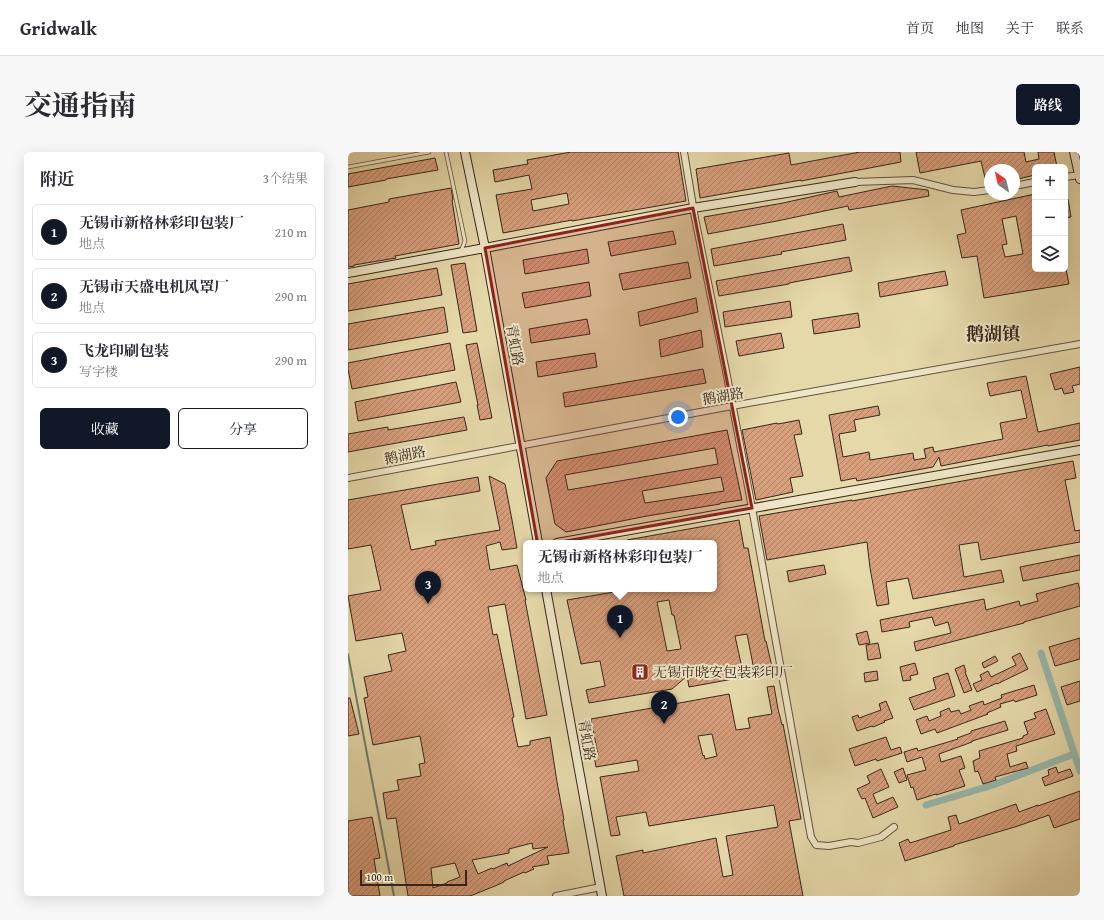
<!DOCTYPE html>
<html lang="zh">
<meta charset="utf-8">
<style>
:root{--surface:#fff;--page:#f7f7f7;--text:#2b2b33;--muted:#7c7c81;--line:#e1e1e2;--accent:#111827}
body{margin:0;font-family:"Gentium Book Plus","Noto Serif SC",serif;background:var(--page);color:var(--text)}
.controls{position:absolute;right:12px;top:12px;display:grid;overflow:hidden;border-radius:6px;box-shadow:0 4px 16px #0002}
.controls button{width:36px;height:36px;display:grid;place-items:center;padding:0;border:0;border-bottom:1px solid var(--line);background:var(--surface);color:var(--text);font:20px sans-serif}
.compass{position:absolute;left:636px;top:12px;width:36px;height:36px;border-radius:50%;background:var(--surface);box-shadow:0 4px 16px #0002;rotate:326deg}
.scale{position:absolute;left:12px;bottom:10px;width:107px;box-sizing:border-box;padding-left:4px;border:2px solid #38261c;border-top:0;font-size:11px;line-height:14px;white-space:nowrap;color:#38261c;-webkit-text-stroke:3px #eee6c7;paint-order:stroke}
.you{position:absolute;left:330px;top:265px;width:14px;height:14px;margin:-10px;border:3px solid #fff;border-radius:50%;background:#1a73e8;box-shadow:0 0 0 6px #1a73e833}
.badge{display:grid;place-items:center;width:26px;height:26px;border-radius:50%;background:var(--accent);color:#fff;font-size:13px;font-weight:700}
.pin{position:absolute;translate:-50% -33px;filter:drop-shadow(0 1px 2px #0008)}
.pin::after{content:'';position:absolute;top:21px;width:14px;height:12px;background:inherit;clip-path:polygon(0 0,100% 0,50% 100%)}
.popup{position:absolute;left:175px;top:388px;width:194px;height:52px;box-sizing:border-box;display:grid;place-content:center;border-radius:6px;background:var(--surface);filter:drop-shadow(0 1px 3px #0005);font-size:13px;white-space:nowrap;color:var(--muted)}
.popup b{font-size:15px;color:var(--text)}
.popup::after{content:'';position:absolute;left:50%;top:100%;margin-left:-8px;border:8px solid transparent;border-top-color:var(--surface)}
.list{margin:0;padding:0;list-style:none}
h2{display:flex;justify-content:space-between;align-items:center;height:52px;margin:0;padding:0 16px;font-size:17px}
h2 small{font-size:13px;font-weight:400;color:var(--muted)}
.list li{display:grid;grid-template-columns:26px 1fr auto;gap:12px;align-items:center;box-sizing:border-box;height:56px;margin:0 8px 8px;padding:0 8px;border:1px solid var(--line);border-radius:6px}
.list b{display:block;font-size:15px;white-space:nowrap}
.list p{margin:0;font-size:13px;white-space:nowrap;color:var(--muted)}
.list em{font-size:13px;font-style:normal;color:var(--muted)}
.actions{display:flex;gap:8px;padding:12px 16px}
.actions a{flex:1;padding:9px 0;border:1px solid var(--accent);border-radius:6px;text-align:center;font-size:14px;color:var(--accent)}
.actions .main{background:var(--accent);color:#fff}
.icon{flex:none;width:22px;height:22px;fill:none;stroke:currentColor;stroke-width:2;stroke-linecap:round;stroke-linejoin:round}
.map{position:relative;flex:none;width:732px;height:744px;overflow:hidden;border-radius:6px}
header{display:flex;align-items:center;gap:24px;box-sizing:border-box;height:56px;padding:0 20px;background:var(--surface);border-bottom:1px solid var(--line)}
header strong{font-size:19px}
nav{display:flex;gap:22px;margin-inline-start:auto;font-size:14px}
.intro{display:flex;align-items:center;justify-content:space-between;box-sizing:border-box;height:96px;padding:0 24px}
h1{margin:0;font-size:28px}
.button{padding:10px 18px;border-radius:6px;background:var(--accent);color:#fff;font-size:14px;font-weight:700}
main{display:flex;gap:24px;padding:0 24px}
aside{flex:1;background:var(--surface);border-radius:6px;box-shadow:0 4px 16px #0002}
.map>svg:first-child{display:block}
.lines{fill:none;stroke-linecap:round;stroke-linejoin:round}
.stream{stroke:#707e73;stroke-width:2}
.canal{stroke:#96b9ad;stroke-width:7}
.building{fill:url(#building-hatch);stroke:#38261c;fill-rule:evenodd}
.lane-casing{stroke:#63523f;stroke-width:4.5}
.street-casing{stroke:#63523f;stroke-width:8}
.secondary-casing{stroke:#38261c;stroke-width:10}
.lane{stroke:#eee6c7;stroke-width:3}
.street{stroke:#eee6c7;stroke-width:6}
.secondary{stroke:#eee6c7;stroke-width:8}
.marked{fill:#8f2418;fill-opacity:0.2;stroke:#8f2418;stroke-width:3;stroke-linejoin:round}
.labels{text-anchor:middle;dominant-baseline:central;stroke-width:4;stroke-linejoin:round;paint-order:stroke}
.street-label{font-size:14px;fill:#38261c;stroke:#eee6c7}
.poi-label{font-size:14px;fill:#38261c;stroke:#eee6c7;text-anchor:start}
.district-label{font-size:18px;font-weight:bold;fill:#38261c;stroke:#eee6c7}
</style>
<header>
<strong>Gridwalk</strong>
<nav><a>首页</a><a>地图</a><a>关于</a><a>联系</a></nav>
</header>
<div class="intro"><h1>交通指南</h1><a class="button">路线</a></div>
<main>
<aside>
<h2>附近<small>3个结果</small></h2>
<ul class="list">
<li><span class="badge">1</span><div><b>无锡市新格林彩印包装厂</b><p>地点</p></div><em>210 m</em></li>
<li><span class="badge">2</span><div><b>无锡市天盛电机风罩厂</b><p>地点</p></div><em>290 m</em></li>
<li><span class="badge">3</span><div><b>飞龙印刷包装</b><p>写字楼</p></div><em>290 m</em></li>
</ul>
<div class="actions"><a class="main">收藏</a><a>分享</a></div>
</aside>
<div class="map">
<svg width="732" height="744" viewBox="0 0 732 744">
<defs>
<pattern id="building-hatch" width="6" height="6" patternUnits="userSpaceOnUse"><rect width="6" height="6" fill="#d89f7c"/><path d="M-1 1l2-2M0 6l6-6M5 7l2-2" fill="none" stroke="#b08165"/></pattern>
</defs>
<rect width="100%" height="100%" fill="#e5d8a9"/>
<filter id="stains"><feTurbulence type="fractalNoise" baseFrequency=".005" numOctaves="4"/><feColorMatrix values="0 0 0 0 .2 0 0 0 0 .09 0 0 0 0 .02 0 0 0 .5 -.17"/></filter>
<radialGradient id="worn" r=".72"><stop offset=".6" stop-color="#630" stop-opacity="0"/><stop offset="1" stop-color="#630" stop-opacity=".3"/></radialGradient>
<g class="lines">
<path class="stream" d="M0,502L46,744"/>
<g class="canal">
<path d="M693,501L732,619"/>
<path d="M578,653L645,633L726,602"/>
</g>
</g>
<g class="building">
<path d="M223,0H330L338,49L224,69V68L155,81L148,43L184,37L181,23L147,30L145,18L180,12L179,8ZM219,41L221,52L185,59L183,48Z"/>
<path d="M512,0H552L553,10L453,29V28L352,46L348,17L441,1L443,13Z"/>
<path d="M568,0H676L678,10L691,7L690,0H706L709,15H687V23L666,28V18H642V34H639L633,9L572,21Z"/>
<path d="M87,6L90,18L38,27V28L0,35V22Z"/>
<path d="M544,34L580,38L581,44L501,58L500,54L429,69L360,82L356,65L435,51L489,39L491,45Z"/>
<path d="M103,36L105,48H104L111,92L47,104L48,106L6,113V114L0,115V58L41,50V47Z"/>
<path d="M687,42V60L685,61L687,74V117H689V119L700,117H718L721,132L636,146L629,104L614,106L609,83L618,81L613,58ZM668,64L675,102L657,105L654,93L659,92L654,67Z"/>
<path d="M720,47L723,65L717,66V48Z"/>
<path d="M495,72L498,88L433,100L434,102L366,114L363,97Z"/>
<path d="M325,79L328,92L263,104L260,90Z"/>
<path d="M239,97L241,111L177,122L175,108Z"/>
<path d="M501,105L504,119L441,131V132L371,144L368,129Z"/>
<path d="M340,110L343,126L275,138L271,122Z"/>
<path d="M117,111L129,179L115,181L103,113Z"/>
<path d="M89,116L94,143L0,159V132Z"/>
<path d="M597,119L600,133L532,145L530,131Z"/>
<path d="M241,130L243,144L177,156L174,141Z"/>
<path d="M348,146L350,160L292,174L290,160Z"/>
<path d="M442,149L444,165L377,175L375,160Z"/>
<path d="M96,155L100,180L0,198V172Z"/>
<path d="M510,161L512,175L466,182L464,168Z"/>
<path d="M239,167L242,182L183,191L181,177Z"/>
<path d="M353,178L355,195L313,205L311,188Z"/>
<path d="M433,181L436,196L391,204L388,189Z"/>
<path d="M102,191L107,218L4,237L0,217V211Z"/>
<path d="M129,191L144,266L132,268L129,253H130L118,193Z"/>
<path d="M247,201L249,215L190,225L188,210Z"/>
<path d="M732,215V232L724,234L726,240L716,242L714,236L707,238L702,222Z"/>
<path d="M355,217L358,231L217,255L215,241Z"/>
<path d="M678,224L690,280L732,271V288L700,294V293L593,314L591,305L585,315L509,329L508,326L493,329L481,263L530,254L532,263L506,268L508,279L491,282L495,305L521,300L522,308L565,301L566,308L578,306L576,297L585,295L586,300L655,287L652,271L679,266L673,238L642,244L639,231Z"/>
<path d="M108,230L113,250L10,269L7,250Z"/>
<path d="M116,265L119,278L0,300V282L40,275V278Z"/>
<path d="M451,268L454,282L446,283L455,324L442,326L445,340L408,348L394,278L429,271L430,272Z"/>
<path d="M379,278L394,348L372,351V352L299,364L218,380L207,372L198,326L209,309ZM367,296L370,312L220,338L217,323ZM373,325L376,339L297,351L294,339Z"/>
<path d="M725,309L728,326L717,328L727,379L732,378V390L633,408L630,390L611,393L616,425L653,418L656,430L565,447L560,426L538,430L541,452L529,454L522,416L519,390L419,408L411,364L504,348V349Z"/>
<path d="M141,324L157,332L164,368L169,396L154,398L152,390L138,394L142,418L169,413L178,448H177L199,563L178,567L157,452L140,455L145,483L149,482L166,565L164,566L170,595L182,593V589L202,585L209,630L216,668L215,669L221,701L199,704L201,712L184,715L186,717L177,721L176,720L156,729V730L147,734L122,744H60L48,666L39,667L35,641L51,638L49,628L73,624L71,612L77,611L72,584L25,593L16,546L20,545L16,525L44,519L40,503L58,499L54,481L8,489L0,444L33,438L23,393L0,397V348L130,325L132,339L53,353L63,398L88,393L87,389L152,378ZM184,691L185,697L200,695L160,714L159,711L145,717L144,716L130,722L124,708L161,701V697ZM107,711L112,725L99,730V731L85,736L83,716Z"/>
<path d="M391,368L396,396H400L417,489H418L425,519L407,523L399,482L387,484L396,525L341,535L339,524L324,537L241,551L238,538L257,534L252,509L233,512L219,448L284,437H366V391H279V388ZM321,448L324,463H326L333,497L319,499L309,450Z"/>
<path d="M732,403V418L675,429L672,415Z"/>
<path d="M476,413L478,422L441,430L439,419Z"/>
<path d="M730,431L732,438V454L676,470V471L568,499L566,490L603,481L600,470L587,474L584,465L561,470L562,475L534,480L532,468L636,447L638,458L671,449L672,454L690,449L688,442Z"/>
<path d="M519,479L522,491L511,493L508,482Z"/>
<path d="M732,486V507L707,514L701,495Z"/>
<path d="M530,491L533,506L520,508L518,493Z"/>
<path d="M672,501L680,517L649,532V531L629,540L625,532L634,528L632,523L640,519L643,525L668,513L664,505Z"/>
<path d="M647,504L650,509L636,516L634,511Z"/>
<path d="M567,511L570,522L562,524L563,528L555,529L552,515Z"/>
<path d="M616,513L618,520H617L624,538L616,541L607,517Z"/>
<path d="M529,519L530,528L517,530L516,521Z"/>
<path d="M600,521L607,544L566,558L561,546L588,537L585,526Z"/>
<path d="M732,529V549L719,553L713,535Z"/>
<path d="M686,533L689,543L667,550L666,548L652,552L653,555L639,561L640,562L589,581L587,577L573,582L568,568L579,564L581,569L593,564L592,560L601,556L603,560L611,558L613,562L623,558L621,554L635,549L636,553L654,546L653,543Z"/>
<path d="M426,534L430,557L434,573L435,572L453,667L441,669L455,744H276L268,704L295,698V701L368,686L375,725L385,723L378,684L430,675L426,653L301,674L298,660L268,665L272,683L263,684L252,625L291,619L289,608L248,615L246,603H250L243,567L381,542L388,578L402,576L400,566L424,562L419,535ZM364,582L369,604L357,607L356,603L355,604L350,584Z"/>
<path d="M0,546H2L11,582L0,584Z"/>
<path d="M538,549L545,566L536,569L537,570L525,575L524,574L509,579L504,565L510,563L511,566L533,558L531,552Z"/>
<path d="M698,557L707,582L668,594L669,599L659,602L662,615L678,610L680,616L647,625L648,628L635,632L630,619L627,620L625,609L632,606L631,599L675,586V584L680,582L676,570L688,566L686,561Z"/>
<path d="M657,569L660,578L624,589V590L591,602L593,610L613,604L617,616L611,618L617,634L588,643V642L569,648L565,635L563,636L559,623L578,618L574,605L559,610L556,600L569,596L570,599L610,587L609,586L623,581V579Z"/>
<path d="M538,585L543,598L552,595L554,601L529,609L528,607L507,614L501,597Z"/>
<path d="M708,615L710,621L722,617L725,624L697,634L694,626L701,623L700,618Z"/>
<path d="M555,616L559,628L551,631L546,620Z"/>
<path d="M533,617L541,635L525,642L529,652L545,645L550,655L525,666L517,646L514,647L509,637L522,631L519,624Z"/>
<path d="M732,639V667L706,676L701,663L670,674L606,693V694L557,709L551,691L560,687L562,691L603,678L600,665L608,663L611,672L668,652L671,660L690,653V654Z"/>
<path d="M24,665L32,706L26,707L32,744H0V669Z"/>
</g>
<g class="lines">
<g class="lane-casing">
<g id="lane">
<path d="M98,0L117,89L113,99"/>
<path d="M0,15L81,0"/>
</g>
</g>
<g class="street-casing">
<g id="street">
<path d="M336,0L347,66L379,224L404,356L463,685L468,693L481,694L503,690L510,691L533,685L546,675"/>
<path d="M717,25L732,23"/>
<path d="M507,30L565,28L605,38L626,40L642,38"/>
<path d="M666,34L687,30"/>
<path d="M0,326L384,254L732,192"/>
<path d="M208,744L253,735"/>
</g>
</g>
<g class="secondary-casing">
<g id="secondary">
<path d="M117,0L137,96L190,391"/>
<path d="M726,0L732,27"/>
<path d="M0,121L137,96L345,56L507,30"/>
<path d="M209,391L732,298"/>
<path d="M198,437L254,744"/>
</g>
</g>
<use href="#lane" class="lane"/>
<use href="#street" class="street"/>
<use href="#secondary" class="secondary"/>
</g>
<path class="marked" d="M345,56L404,356L190,394L137,96Z"/>
<defs>
<g id="building-square" transform="scale(0.9)"><rect x="-9" y="-9" width="18" height="18" rx="4" fill="#8f2418" stroke="#eee6c7"/><path d="M-4-6H4V6H1V3H-1V6H-4ZM-2.5-4.3h1.7v1.8h-1.7ZM.8-4.3h1.7v1.8H.8ZM-2.5-1h1.7V.8h-1.7ZM.8-1h1.7V.8H.8Z" fill="#fff"/></g>
</defs>
<g fill-rule="evenodd">
<use href="#building-square" x="292" y="520"/>
</g>
<g class="labels">
<g class="street-label">
<text transform="translate(167 193) rotate(80)">青虹路</text>
<text transform="translate(375 244) rotate(-10)">鹅湖路</text>
<text transform="translate(57 303) rotate(-11)">鹅湖路</text>
<text transform="translate(239 588) rotate(80)">青虹路</text>
</g>
<g class="poi-label">
<text x="305" y="520">无锡市晓安包装彩印厂</text>
</g>
<g class="district-label">
<text x="645" y="181">鹅湖镇</text>
</g>
</g>
<rect width="100%" height="100%" filter="url(#stains)"/>
<rect width="100%" height="100%" fill="url(#worn)"/>
</svg>
<div class="controls">
<button>+</button>
<button>−</button>
<button><svg class="icon" aria-label="layers" viewBox="0 0 24 24"><path d="M12 4l9 5-9 5-9-5zM3 14l9 5 9-5"/></svg></button>
</div>
<svg class="compass" viewBox="-18 -18 36 36"><path d="M0-13l5 13h-10z" fill="#e53935"/><path d="M0 13l5-13h-10z" fill="#7c7c81"/></svg>
<div class="scale">100 m</div>
<div class="you"></div>
<div class="pin badge" style="left:272px;top:486px">1</div>
<div class="popup"><b>无锡市新格林彩印包装厂</b>地点</div>
<div class="pin badge" style="left:316px;top:572px">2</div>
<div class="pin badge" style="left:80px;top:452px">3</div>
</div>
</main>
